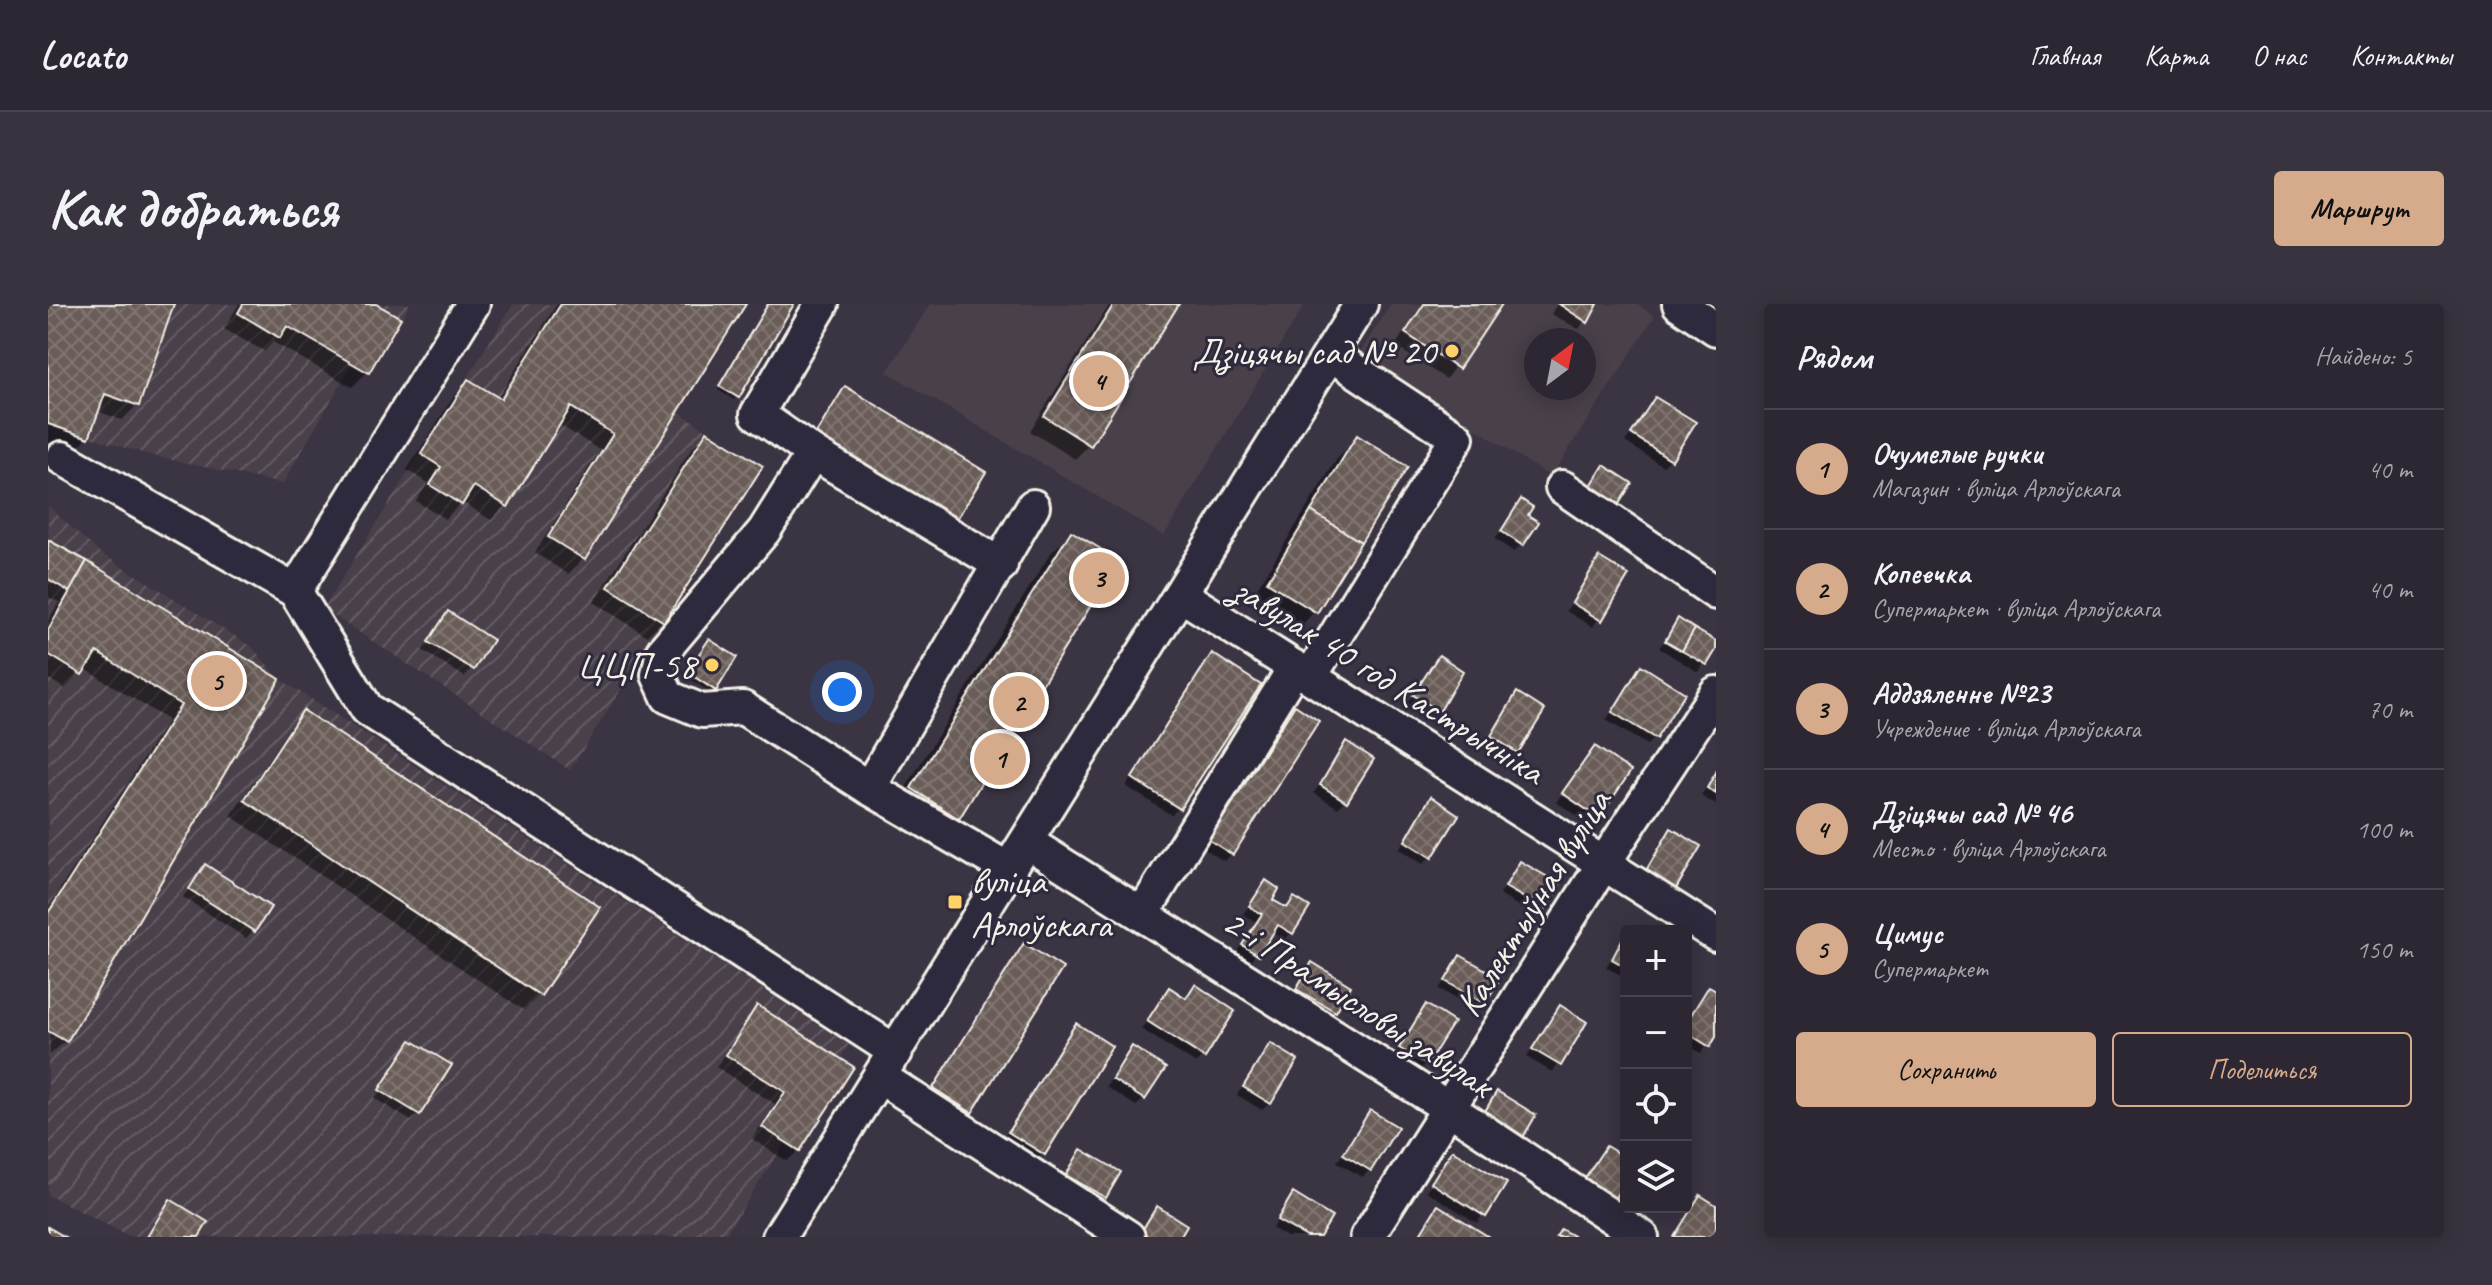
<!DOCTYPE html>
<html lang="ru">
<meta charset="utf-8">
<style>
:root{--surface:#2c2732;--page:#38333e;--text:#f1f3f6;--muted:#a6a5ac;--line:#48444d;--accent:#d6ab8b}
body{margin:0;font-family:Caveat,sans-serif;background:var(--page);color:var(--text)}
.controls{position:absolute;right:24px;bottom:24px;display:grid;overflow:hidden;border-radius:8px;box-shadow:0 4px 20px #0003}
.controls button{width:72px;height:72px;display:grid;place-items:center;padding:0;border:0;border-bottom:2px solid var(--line);background:var(--surface);color:var(--text);font:40px sans-serif}
.compass{position:absolute;left:1476px;top:24px;width:72px;height:72px;border-radius:50%;background:var(--surface);box-shadow:0 4px 20px #0003;rotate:32deg}
.you{position:absolute;left:794px;top:388px;width:28px;height:28px;margin:-20px;border:6px solid #fff;border-radius:50%;background:#1a73e8;box-shadow:0 0 0 12px #1a73e833}
.badge{display:grid;place-items:center;width:52px;height:52px;border-radius:50%;background:var(--accent);color:#111;font-size:26px;font-weight:700}
.pin{position:absolute;translate:-50% -50%;border:4px solid #fff;box-shadow:0 2px 8px #0006}
.list{margin:0;padding:0;list-style:none}
h2{display:flex;justify-content:space-between;align-items:center;height:104px;margin:0;padding:0 32px;font-size:34px}
h2 small{font-size:26px;font-weight:400;color:var(--muted)}
.list li{display:grid;grid-template-columns:52px 1fr auto;gap:24px;align-items:center;box-sizing:border-box;height:120px;padding:0 32px;border-top:2px solid var(--line)}
.list b{display:block;font-size:30px;white-space:nowrap}
.list p{margin:0;font-size:26px;white-space:nowrap;color:var(--muted)}
.list em{font-size:26px;font-style:normal;color:var(--muted)}
.actions{display:flex;gap:16px;padding:24px 32px}
.actions a{flex:1;padding:18px 0;border:2px solid var(--accent);border-radius:8px;text-align:center;font-size:28px;color:var(--accent)}
.actions .main{background:var(--accent);color:#111}
.icon{flex:none;width:44px;height:44px;fill:none;stroke:currentColor;stroke-width:2;stroke-linecap:round;stroke-linejoin:round}
.map{position:relative;flex:none;width:1668px;height:933px;overflow:hidden;border-radius:8px}
header{display:flex;align-items:center;gap:48px;box-sizing:border-box;height:112px;padding:0 40px;background:var(--surface);border-bottom:2px solid var(--line)}
header strong{font-size:38px}
nav{display:flex;gap:44px;margin-inline-start:auto;font-size:28px}
.intro{display:flex;align-items:center;justify-content:space-between;box-sizing:border-box;height:192px;padding:0 48px}
h1{margin:0;font-size:56px}
.button{padding:20px 36px;border-radius:8px;background:var(--accent);color:#111;font-size:28px;font-weight:700}
main{display:flex;gap:48px;padding:0 48px}
aside{flex:1;background:var(--surface);border-radius:8px;box-shadow:0 4px 20px #0003}
.map>svg:first-child{display:block}
.built{fill:#49404a;fill-rule:evenodd}
.industrial{fill:url(#industrial-furrows)}
.shadow{fill:#0007}
.building{fill:url(#building-cross-hatch);stroke:#f4f1e8;stroke-width:2}
.lines{fill:none;stroke-linecap:round;stroke-linejoin:round}
.minor-casing{stroke:#f4f1e8;stroke-width:38}
.minor{stroke:#2f2a3d;stroke-width:32}
.poi-dot{fill:#ffd166;stroke:#2f2a3d;stroke-width:3}
.labels{text-anchor:middle;dominant-baseline:central;stroke-width:6;stroke-linejoin:round;paint-order:stroke}
.poi-label{font-size:38px;fill:#f4f1e8;stroke:#2f2a3d;text-anchor:end}
.street-label{font-size:38px;fill:#f4f1e8;stroke:#2f2a3d}
</style>
<header>
<strong>Locato</strong>
<nav><a>Главная</a><a>Карта</a><a>О нас</a><a>Контакты</a></nav>
</header>
<div class="intro"><h1>Как добраться</h1><a class="button">Маршрут</a></div>
<main>
<div class="map">
<svg width="1668" height="933" viewBox="0 0 1668 933">
<defs>
<pattern id="industrial-furrows" width="10" height="10" patternUnits="userSpaceOnUse" patternTransform="scale(2)"><rect width="10" height="10" fill="#49404a"/><path d="M-1 1l2-2M0 10L10 0M9 11l2-2" fill="none" stroke="#645c64"/></pattern>
<pattern id="building-cross-hatch" width="8" height="8" patternUnits="userSpaceOnUse" patternTransform="scale(2)"><rect width="8" height="8" fill="#6b5d59"/><path d="M0 0l8 8M0 8l8-8" fill="none" stroke="#817571"/></pattern>
</defs>
<rect width="100%" height="100%" fill="#3b3443"/>
<filter id="ink" filterUnits="userSpaceOnUse"><feTurbulence type="fractalNoise" baseFrequency=".0125" numOctaves="2"/><feDisplacementMap in="SourceGraphic" scale="16" xChannelSelector="R" yChannelSelector="G"/><feConvolveMatrix kernelMatrix="1 2 1 2 8 2 1 2 1" color-interpolation-filters="sRGB"/></filter>
<g filter="url(#ink)">
<g class="built">
<path d="M882,0H1257L1116,232L839,68Z"/>
<path d="M1343,0H1588L1607,12L1503,173L1311,50ZM1488,36H1536V84H1488Z"/>
</g>
<g class="industrial">
<path d="M0,0H362L321,69L304,60L235,180L101,151L0,120Z"/>
<path d="M465,0H698L631,108L715,162L522,466L275,305Z"/>
<path d="M0,202L51,248L203,342L232,375L801,741L676,933H83L0,891Z"/>
</g>
<g class="shadow">
<path d="M0,0H124L89,101L74,116L49,107L40,133L25,148L0,140Z"/>
<path d="M191,0H324L350,15L319,68L304,83L225,38L216,47L176,25Z"/>
<path d="M509,0H696L535,255L520,270L487,249L552,146L510,120L458,201L443,216L414,198L397,215L368,197L380,179L359,166L406,92L421,77L449,95Z"/>
<path d="M720,0H744L686,96L670,86Z"/>
<path d="M1062,0H1129L1042,140L1027,155L982,127Z"/>
<path d="M1374,0H1451L1398,75L1347,42Z"/>
<path d="M1509,0H1548L1531,25L1503,10Z"/>
<path d="M797,84L906,217L761,139Z"/>
<path d="M1607,95L1623,155L1615,162L1577,138Z"/>
<path d="M659,130L712,163L614,317L599,332L546,298L644,144Z"/>
<path d="M1310,134L1267,307L1247,328L1200,299L1289,155Z"/>
<path d="M1473,198L1474,240L1466,248L1447,235Z"/>
<path d="M1023,229L910,513L889,534L844,506L1002,250Z"/>
<path d="M0,238L229,375L17,737L2,751L0,604L120,416L36,364L17,385L0,374V317L11,298L0,293Z"/>
<path d="M1551,256L1578,272L1545,323L1518,307Z"/>
<path d="M400,309L443,336L417,373L374,346Z"/>
<path d="M1631,317L1668,340L1650,368L1611,344Z"/>
<path d="M658,340L666,385L663,389L638,372Z"/>
<path d="M1164,352L1131,504L1123,511L1078,482Z"/>
<path d="M1391,354L1413,367L1383,414L1359,399Z"/>
<path d="M1593,364L1606,434L1599,441L1558,416Z"/>
<path d="M1469,390L1468,448L1461,455L1437,440Z"/>
<path d="M1247,404L1184,550L1176,557L1155,544Z"/>
<path d="M256,409L549,603L491,691L476,706L183,512L241,424Z"/>
<path d="M1298,439L1297,497L1290,504L1266,489Z"/>
<path d="M1547,445L1581,468L1542,520L1508,498Z"/>
<path d="M1668,467V501L1653,492Z"/>
<path d="M1383,495L1382,553L1375,560L1351,545Z"/>
<path d="M1472,560L1509,581L1488,612L1451,591Z"/>
<path d="M157,562L205,627L198,634L135,593Z"/>
<path d="M1218,579L1222,596L1237,606L1246,595L1243,629L1236,636L1223,628L1202,658L1188,649L1208,618L1195,610Z"/>
<path d="M1578,631V674L1558,663Z"/>
<path d="M976,641L1012,664L915,815L879,792Z"/>
<path d="M1412,654L1449,675L1428,706L1391,685Z"/>
<path d="M1264,661L1287,707L1279,714L1242,693Z"/>
<path d="M1147,683L1155,752L1148,760L1093,725L1122,686L1136,695Z"/>
<path d="M1661,684L1668,688V729L1653,749L1638,740V717Z"/>
<path d="M1379,703L1378,760L1370,767L1345,752Z"/>
<path d="M710,704L803,764L751,846L739,857L704,835L727,800L668,763Z"/>
<path d="M1512,704L1537,719L1504,768L1478,753Z"/>
<path d="M1028,722L995,850L988,857L954,836Z"/>
<path d="M363,738L371,810L363,817L326,794Z"/>
<path d="M1222,741V799L1214,806L1189,791Z"/>
<path d="M1084,744L1096,795L1088,802L1058,783Z"/>
<path d="M1323,808L1322,866L1314,873L1289,858Z"/>
<path d="M1033,848L1070,869L1049,901L1012,879Z"/>
<path d="M1405,848L1456,880L1429,919L1378,887Z"/>
<path d="M1245,892L1270,933H1239L1224,924Z"/>
<path d="M122,897L149,933H97Z"/>
</g>
<g class="building">
<path d="M0,0H126L91,102L57,90L41,134L0,120Z"/>
<path d="M195,0H328L353,14L321,69L239,22L232,34L190,9Z"/>
<path d="M513,0H698L537,256L500,233L565,130L523,103L460,203L426,182L414,201L382,181L393,163L373,150L420,75L453,95Z"/>
<path d="M720,0H746L691,94L671,82Z"/>
<path d="M1066,0H1131L1043,142L996,112Z"/>
<path d="M1376,0H1454L1411,65L1357,29Z"/>
<path d="M1511,0H1550L1540,19Z"/>
<path d="M797,82L938,168L907,218L767,131Z"/>
<path d="M1607,93L1648,118L1624,156L1583,130Z"/>
<path d="M659,127L715,162L616,318L560,283Z"/>
<path d="M1309,131L1360,163L1313,238L1263,207Z"/>
<path d="M1556,161L1584,179L1567,206L1539,188Z"/>
<path d="M1473,195L1485,203L1480,211L1491,218L1475,242L1453,227Z"/>
<path d="M1263,207L1313,238L1269,309L1219,278Z"/>
<path d="M1023,227L1071,256L911,515L863,484Z"/>
<path d="M0,236L39,257L22,288L0,275Z"/>
<path d="M1551,253L1581,271L1554,317L1524,299Z"/>
<path d="M39,257L232,375L19,738L0,727V609L133,401L49,348L34,371L0,350V326Z"/>
<path d="M400,307L445,336L426,366L380,338Z"/>
<path d="M1630,314L1647,325L1634,347L1617,337Z"/>
<path d="M1647,325L1668,337V346L1659,361L1634,347Z"/>
<path d="M661,335L689,353L668,387L639,368Z"/>
<path d="M1164,349L1213,381L1132,505L1084,474Z"/>
<path d="M1391,351L1415,367L1392,407L1365,391Z"/>
<path d="M1593,361L1637,389L1608,435L1564,408Z"/>
<path d="M1469,388L1497,406L1470,449L1443,432Z"/>
<path d="M1247,401L1271,417L1185,551L1161,536Z"/>
<path d="M255,406L552,603L493,692L196,496Z"/>
<path d="M1298,437L1326,455L1299,498L1272,481Z"/>
<path d="M1547,442L1583,467L1551,514L1514,489Z"/>
<path d="M1668,468V490L1659,484Z"/>
<path d="M1383,492L1411,511L1384,554L1357,537Z"/>
<path d="M1623,524L1653,542L1626,588L1596,570Z"/>
<path d="M1472,557L1512,580L1497,606L1457,583Z"/>
<path d="M157,560L223,603L207,628L141,585Z"/>
<path d="M1218,576L1231,585L1225,596L1239,604L1246,593L1262,603L1245,630L1230,621L1211,652L1194,641L1214,610L1201,602Z"/>
<path d="M1578,628V663L1564,655Z"/>
<path d="M976,639L1015,664L924,809L885,784Z"/>
<path d="M1412,651L1452,674L1437,700L1397,677Z"/>
<path d="M1264,658L1303,682L1288,708L1248,685Z"/>
<path d="M1147,680L1187,707L1157,754L1099,717L1121,683L1138,694Z"/>
<path d="M1661,682L1668,686V733L1662,743L1638,728V719Z"/>
<path d="M1378,700L1406,718L1379,761L1351,744Z"/>
<path d="M709,701L806,763L752,847L714,823L737,788L678,751Z"/>
<path d="M1512,701L1539,718L1513,762L1484,745Z"/>
<path d="M1028,719L1064,742L997,851L960,828Z"/>
<path d="M363,736L404,761L372,811L331,786Z"/>
<path d="M1222,739L1250,756L1223,800L1195,783Z"/>
<path d="M1084,742L1118,764L1097,796L1064,775Z"/>
<path d="M1449,787L1488,811L1473,837L1433,814Z"/>
<path d="M1322,806L1350,823L1323,867L1295,850Z"/>
<path d="M1558,842L1578,854V876L1565,897L1535,877Z"/>
<path d="M1033,845L1073,868L1058,894L1018,871Z"/>
<path d="M1404,846L1459,879L1438,913L1383,879Z"/>
<path d="M1245,889L1284,913L1272,933H1259L1229,916Z"/>
<path d="M1652,891L1668,901V928L1665,933H1626Z"/>
<path d="M122,895L160,918L151,933H99Z"/>
<path d="M1390,901L1441,933H1370Z"/>
<path d="M1109,902L1139,921L1132,933H1101L1093,928Z"/>
<path d="M0,923L17,933H0Z"/>
<path d="M1513,925L1527,933H1508Z"/>
</g>
<g class="lines">
<g class="minor-casing">
<g id="minor">
<path d="M774,0L709,110L765,149L953,261"/>
<path d="M1631,0L1668,25"/>
<path d="M765,149L716,227L615,347L610,371L620,393L654,407L695,404L821,484"/>
<path d="M14,154L247,287L319,405L848,748"/>
<path d="M1514,183L1668,289"/>
<path d="M247,287L425,0"/>
<path d="M1133,291L1668,631"/>
<path d="M1262,373L1409,134L1282,50"/>
<path d="M979,538L1402,805L1594,933"/>
<path d="M962,566L821,484L985,202"/>
<path d="M1095,609L1247,363"/>
<path d="M832,773L1080,933"/>
<path d="M731,933L1313,0"/>
<path d="M1319,933L1556,559L1668,389"/>
</g>
</g>
<use href="#minor" class="minor"/>
</g>
</g>
<g class="poi-dot">
<circle cx="1404" cy="47" r="8"/>
<circle cx="664" cy="361" r="8"/>
<rect x="899" y="590" width="16" height="16" rx="4"/>
</g>
<g class="labels">
<g class="poi-label">
<text x="1388" y="47">Дзіцячы сад № 20</text>
<text x="648" y="361">ЦЦП-58</text>
<text x="923" y="576" text-anchor="start">вуліца<tspan x="923" dy="44">Арлоўскага</tspan></text>
</g>
<g class="street-label">
<text transform="translate(1341 376) rotate(32)">завулак 40 год Кастрычніка</text>
<text transform="translate(1485 599) rotate(-58)">Калектыўная вуліца</text>
<text transform="translate(1310 699) rotate(33)">2-і Прамысловы завулак</text>
</g>
</g>
</svg>
<div class="controls">
<button>+</button>
<button>−</button>
<button><svg class="icon" aria-label="locate" viewBox="0 0 24 24"><circle cx="12" cy="12" r="6"/><path d="M12 2v4M12 18v4M2 12h4M18 12h4"/></svg></button>
<button><svg class="icon" aria-label="layers" viewBox="0 0 24 24"><path d="M12 4l9 5-9 5-9-5zM3 14l9 5 9-5"/></svg></button>
</div>
<svg class="compass" viewBox="-18 -18 36 36"><path d="M0-13l5 13h-10z" fill="#e53935"/><path d="M0 13l5-13h-10z" fill="#a6a5ac"/></svg>
<div class="you"></div>
<div class="pin badge" style="left:952px;top:455px">1</div>
<div class="pin badge" style="left:971px;top:398px">2</div>
<div class="pin badge" style="left:1051px;top:274px">3</div>
<div class="pin badge" style="left:1051px;top:77px">4</div>
<div class="pin badge" style="left:169px;top:377px">5</div>
</div>
<aside>
<h2>Рядом<small>Найдено: 5</small></h2>
<ul class="list">
<li><span class="badge">1</span><div><b>Очумелые ручки</b><p>Магазин · вуліца Арлоўскага</p></div><em>40 m</em></li>
<li><span class="badge">2</span><div><b>Копеечка</b><p>Супермаркет · вуліца Арлоўскага</p></div><em>40 m</em></li>
<li><span class="badge">3</span><div><b>Аддзяленне №23</b><p>Учреждение · вуліца Арлоўскага</p></div><em>70 m</em></li>
<li><span class="badge">4</span><div><b>Дзіцячы сад № 46</b><p>Место · вуліца Арлоўскага</p></div><em>100 m</em></li>
<li><span class="badge">5</span><div><b>Цимус</b><p>Супермаркет</p></div><em>150 m</em></li>
</ul>
<div class="actions"><a class="main">Сохранить</a><a>Поделиться</a></div>
</aside>
</main>
